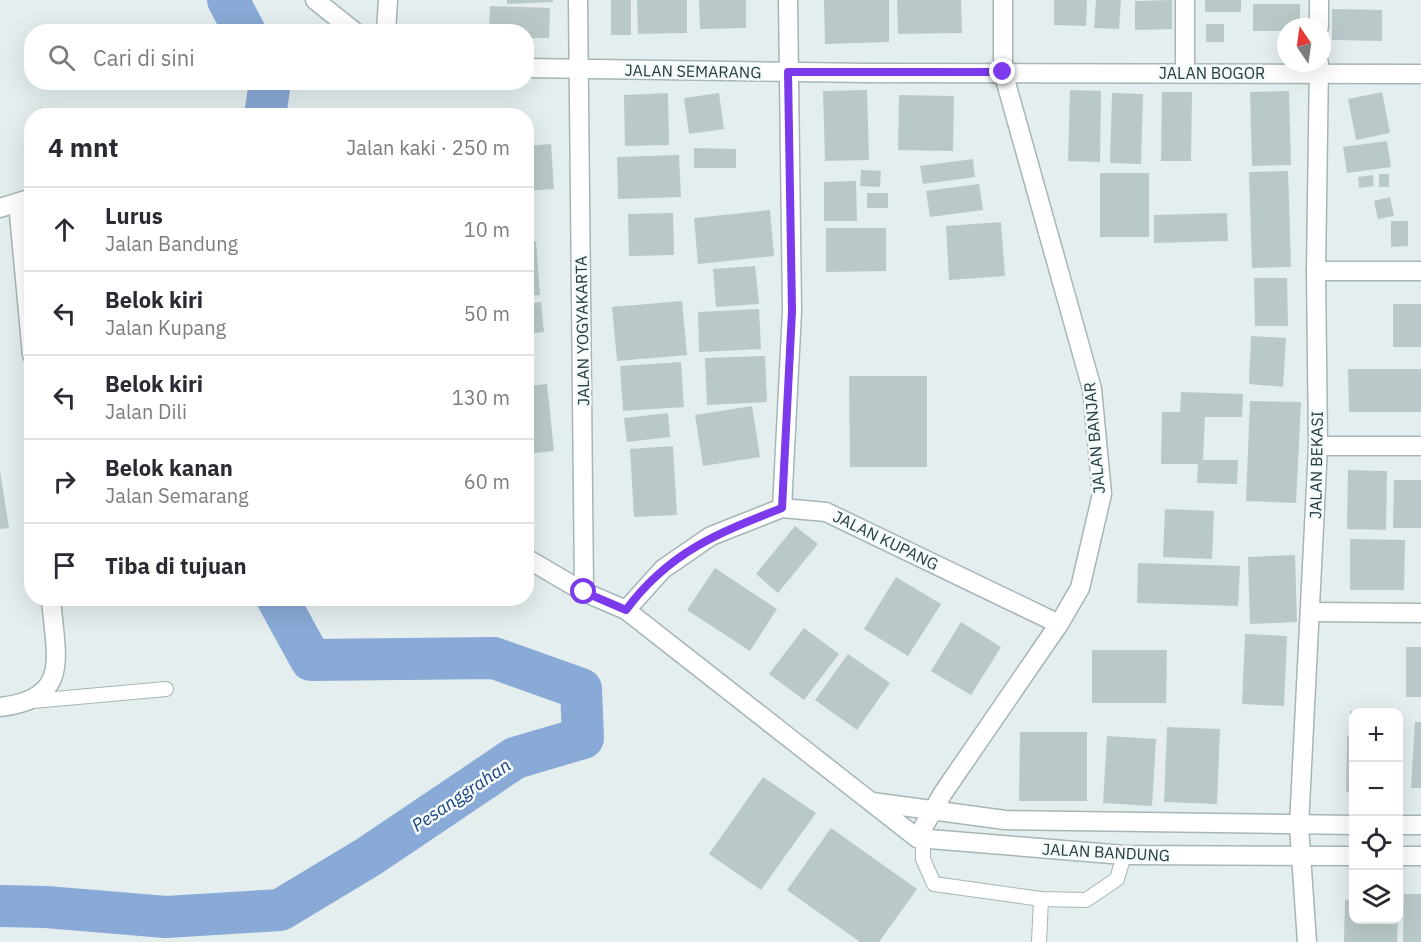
<!DOCTYPE html>
<html lang="id">
<meta charset="utf-8">
<style>
:root{--surface:#fff;--page:#f7f7f7;--text:#2b2b33;--muted:#7c7c81;--line:#e1e1e2}
body{margin:0;font-family:"IBM Plex Sans",sans-serif;background:var(--page);color:var(--text)}
.controls{position:absolute;right:18px;bottom:18px;display:grid;overflow:hidden;border-radius:12px;box-shadow:0 6px 24px #0002}
.controls button{width:54px;height:54px;display:grid;place-items:center;padding:0;border:0;border-bottom:2px solid var(--line);background:var(--surface);color:var(--text);font:30px sans-serif}
.compass{position:absolute;left:1277px;top:18px;width:54px;height:54px;border-radius:50%;background:var(--surface);box-shadow:0 6px 24px #0002;rotate:347deg}
.stop{position:absolute;width:18px;height:18px;margin:-14px;border:4px solid #7c3aed;border-radius:50%;background:#fff}
.stop.end{background:#7c3aed;border-color:#fff;box-shadow:0 2px 6px #0008}
.list{margin:0;padding:0;list-style:none}
h2{display:flex;justify-content:space-between;align-items:center;height:78px;margin:0;padding:0 24px;font-size:26px}
h2 small{font-size:20px;font-weight:400;color:var(--muted)}
.list li{display:grid;grid-template-columns:39px 1fr auto;gap:18px;align-items:center;box-sizing:border-box;height:84px;padding:0 24px;border-top:2px solid var(--line)}
.list b{display:block;font-size:22px;white-space:nowrap}
.list p{margin:0;font-size:20px;white-space:nowrap;color:var(--muted)}
.list em{font-size:20px;font-style:normal;color:var(--muted)}
.icon{flex:none;width:33px;height:33px;fill:none;stroke:currentColor;stroke-width:2;stroke-linecap:round;stroke-linejoin:round}
.map{position:relative;flex:none;width:1421px;height:942px;overflow:hidden}
.search{position:absolute;background:var(--surface);box-shadow:0 6px 24px #0002;left:24px;top:24px;width:510px;height:66px;display:flex;align-items:center;gap:15px;box-sizing:border-box;padding:0 21px;border-radius:24px;color:var(--muted);font-size:22px}
.panel{position:absolute;background:var(--surface);box-shadow:0 6px 24px #0002;left:24px;top:108px;width:510px;height:498px;border-radius:24px}
.map>svg:first-child{display:block}
.lines{fill:none;stroke-linecap:round;stroke-linejoin:round}
.river{stroke:#89a9d6;stroke-width:42}
.building{fill:#b9c9c9}
.service-casing{stroke:#a6b5b7;stroke-width:16}
.minor-casing{stroke:#a6b5b7;stroke-width:21}
.tertiary-casing{stroke:#a6b5b7;stroke-width:21}
.service{stroke:#fff;stroke-width:14}
.minor{stroke:#fff;stroke-width:18}
.tertiary{stroke:#fff;stroke-width:18}
.route{stroke:#7c3aed;stroke-width:8}
.labels{text-anchor:middle;dominant-baseline:central;stroke-width:5;stroke-linejoin:round;paint-order:stroke}
.street-label{font-size:16px;fill:#223c41;stroke:#f5fafa}
.water-label{font-size:18px;font-style:italic;fill:#184281;stroke:#f5fafa}
</style>
<div class="map">
<svg width="1421" height="942" viewBox="0 0 1421 942">
<rect width="100%" height="100%" fill="#e4eeee"/>
<g class="lines">
<g class="river">
<path d="M228,0L245,32"/>
<path d="M265,116L270,82"/>
<path d="M0,906L46,907L166,917L280,910L368,857L515,758L583,738L581,689L494,658L311,660L277,598"/>
</g>
</g>
<g class="building">
<path d="M507,0H553V2L507,4Z"/>
<rect x="611" y="0" width="20" height="35"/>
<path d="M637,0H687V33L638,34Z"/>
<path d="M699,0H746V28L700,29Z"/>
<path d="M824,0H889V42L825,44Z"/>
<path d="M897,0H961L962,33L898,34Z"/>
<path d="M1054,0H1087L1086,26L1054,25Z"/>
<path d="M1096,0H1121L1119,29L1094,28Z"/>
<path d="M1172,0V29L1135,30V1Z"/>
<rect x="1205" y="0" width="36" height="12"/>
<path d="M1253,4H1300V27H1286V31H1253Z"/>
<path d="M490,6L550,8L549,38H526V32H489Z"/>
<path d="M1332,9L1382,10V41L1332,40Z"/>
<rect x="1206" y="24" width="18" height="18"/>
<path d="M867,90L869,160L825,161L823,91Z"/>
<path d="M1070,90L1101,91L1100,162L1068,161Z"/>
<path d="M1289,91L1291,165L1252,166L1250,92Z"/>
<path d="M1162,92H1192L1191,161H1161Z"/>
<path d="M1382,92L1390,133L1356,140L1348,99Z"/>
<path d="M668,93L669,145L625,146L624,95Z"/>
<path d="M719,93L724,129L689,134L684,98Z"/>
<path d="M1112,93L1143,94L1141,164L1110,163Z"/>
<path d="M899,95L954,96L953,151L898,150Z"/>
<path d="M1387,141L1391,167L1347,173L1343,147Z"/>
<path d="M551,144L554,189L526,191V146Z"/>
<path d="M694,148L736,149V168H694Z"/>
<path d="M679,155L681,197L618,199L617,157Z"/>
<path d="M973,159L975,177L923,184L920,166Z"/>
<path d="M861,170L881,171L880,187L860,186Z"/>
<path d="M1288,171L1291,267L1252,268L1249,172Z"/>
<rect x="1100" y="173" width="49" height="64"/>
<rect x="1379" y="174" width="10" height="13"/>
<path d="M1373,175L1374,186L1359,188L1358,177Z"/>
<path d="M856,181L857,221H824V182Z"/>
<path d="M979,184L983,210L930,217L926,191Z"/>
<rect x="867" y="193" width="21" height="15"/>
<path d="M1390,197L1394,216L1378,219L1374,201Z"/>
<path d="M526,202L533,231L526,232Z"/>
<path d="M770,210L774,256L698,264L694,218Z"/>
<path d="M673,213L674,255L629,256L628,214Z"/>
<path d="M1227,213L1228,241L1154,243V215Z"/>
<path d="M1391,221H1408V246L1391,247Z"/>
<path d="M1001,222L1005,276L949,280L946,226Z"/>
<path d="M826,228H886V271L826,272Z"/>
<path d="M526,241H536L540,295L526,296Z"/>
<path d="M755,266L759,304L716,307L713,269Z"/>
<path d="M1254,278H1287L1288,326H1255Z"/>
<path d="M682,301L687,355L617,361L612,307Z"/>
<path d="M541,302L544,332L526,334V304Z"/>
<rect x="1393" y="304" width="28" height="43"/>
<path d="M759,309L761,349L699,352L698,312Z"/>
<path d="M1251,336L1286,338L1283,387L1249,384Z"/>
<path d="M765,356L767,402L707,405L705,358Z"/>
<path d="M681,362L684,407L623,411L620,366Z"/>
<path d="M1348,369H1421V412H1349Z"/>
<path d="M849,376H927V467H850Z"/>
<path d="M547,384L554,451L526,454V386Z"/>
<path d="M1181,392L1243,394L1242,417H1205L1203,460H1238L1237,484L1197,483L1198,464H1161L1162,412H1180Z"/>
<path d="M1250,401L1301,402L1296,503L1246,501Z"/>
<path d="M752,406L760,457L703,466L695,415Z"/>
<path d="M668,413L670,437L627,442L624,418Z"/>
<path d="M673,446L677,515L634,517L630,449Z"/>
<path d="M1348,470L1387,471L1386,530L1347,529Z"/>
<path d="M0,471L9,528L0,529Z"/>
<path d="M1394,480H1421V528H1393Z"/>
<path d="M1165,509L1214,511L1212,559L1163,557Z"/>
<path d="M795,526L818,544L778,593L756,574Z"/>
<path d="M1350,539L1405,540L1404,590H1350Z"/>
<path d="M1295,555L1297,622L1250,624L1248,557Z"/>
<path d="M1138,563L1240,566L1238,606L1137,603Z"/>
<path d="M715,568L777,609L750,651L687,610Z"/>
<path d="M896,577L941,604L908,656L864,629Z"/>
<path d="M961,622L1001,647L971,695L931,671Z"/>
<path d="M804,628L839,654L804,700L769,674Z"/>
<path d="M1245,634L1287,636L1284,706L1242,704Z"/>
<rect x="1406" y="647" width="15" height="50"/>
<path d="M1092,650H1167L1166,703H1092Z"/>
<path d="M848,654L890,683L857,730L815,700Z"/>
<path d="M1350,711H1354V792H1346L1347,736H1350Z"/>
<path d="M1415,722H1421V788H1411Z"/>
<path d="M1167,727L1220,729L1217,804L1164,802Z"/>
<path d="M1020,732H1087V801H1019Z"/>
<path d="M1107,736L1156,739L1152,806L1103,803Z"/>
<path d="M1398,736H1402L1401,792H1398Z"/>
<path d="M763,777L816,813L761,890L709,854Z"/>
<path d="M831,828L917,889L879,942H860L787,890Z"/>
<path d="M1404,894H1421V942H1403Z"/>
<path d="M1345,900H1354V920H1398L1397,942H1344Z"/>
</g>
<g class="lines">
<g class="service-casing">
<g id="service">
<path d="M33,701L166,689"/>
<path d="M923,840V859L934,884L1041,899L1086,900L1117,879L1124,855"/>
<path d="M1039,942L1041,899"/>
</g>
</g>
<g class="minor-casing">
<g id="minor">
<path d="M315,0L355,32"/>
<path d="M578,0L584,592"/>
<path d="M1319,27V0"/>
<path d="M386,32L388,0"/>
<path d="M526,68L868,73L1421,74"/>
<path d="M1185,73V0"/>
<path d="M18,203L32,355"/>
<path d="M1316,271H1421"/>
<path d="M1318,446H1421"/>
<path d="M782,508L792,311L788,0"/>
<path d="M626,610L663,569L711,536L782,508L826,512L1059,624"/>
<path d="M1312,612L1421,613"/>
<path d="M0,707C73,699 55,655 51,598"/>
<path d="M917,838L943,793L1059,624L1080,588L1102,494L1092,389L1003,72V0"/>
<path d="M1307,942L1299,826L1318,446L1316,271L1319,63"/>
</g>
</g>
<g class="tertiary-casing">
<g id="tertiary">
<path d="M0,208L32,198"/>
<path d="M526,558L584,592L626,610L917,838L1124,855L1354,856"/>
<path d="M872,802L1005,820L1354,825"/>
<path d="M1398,825H1421"/>
<path d="M1398,856H1421"/>
</g>
</g>
<use href="#service" class="service"/>
<use href="#minor" class="minor"/>
<use href="#tertiary" class="tertiary"/>
</g>
<g class="lines">
<path class="route" d="M584,592L626,610C669,552 718,533 782,508L792,311L788,72H1003"/>
</g>
<g class="labels">
<g class="street-label">
<text transform="translate(693 71) rotate(1)">JALAN SEMARANG</text>
<text x="1212" y="73">JALAN BOGOR</text>
<text transform="translate(582 331) rotate(-91)">JALAN YOGYAKARTA</text>
<text transform="translate(1094 438) rotate(-95)">JALAN BANJAR</text>
<text transform="translate(1316 465) rotate(-89)">JALAN BEKASI</text>
<text transform="translate(886 540) rotate(26)">JALAN KUPANG</text>
<text transform="translate(1106 852) rotate(3)">JALAN BANDUNG</text>
</g>
<g class="water-label">
<text transform="translate(461 795) rotate(-34)">Pesanggrahan</text>
</g>
</g>
</svg>
<div class="controls">
<button>+</button>
<button>−</button>
<button><svg class="icon" aria-label="locate" viewBox="0 0 24 24"><circle cx="12" cy="12" r="6"/><path d="M12 2v4M12 18v4M2 12h4M18 12h4"/></svg></button>
<button><svg class="icon" aria-label="layers" viewBox="0 0 24 24"><path d="M12 4l9 5-9 5-9-5zM3 14l9 5 9-5"/></svg></button>
</div>
<svg class="compass" viewBox="-18 -18 36 36"><path d="M0-13l5 13h-10z" fill="#e53935"/><path d="M0 13l5-13h-10z" fill="#7c7c81"/></svg>
<div class="stop" style="left:584px;top:592px"></div>
<div class="stop end" style="left:1003px;top:72px"></div>
<div class="search"><svg class="icon" aria-label="search" viewBox="0 0 24 24"><circle cx="10" cy="10" r="6"/><path d="M15 15l6 6"/></svg>Cari di sini</div>
<section class="panel">
<h2>4 mnt<small>Jalan kaki · 250 m</small></h2>
<ul class="list">
<li><svg class="icon" aria-label="ahead" viewBox="0 0 24 24"><path d="M12 20V5M6 11l6-6 6 6"/></svg><div><b>Lurus</b><p>Jalan Bandung</p></div><em>10 m</em></li>
<li><svg class="icon" aria-label="left" viewBox="0 0 24 24"><path d="M17 20v-9H6M10 6l-5 5 5 5"/></svg><div><b>Belok kiri</b><p>Jalan Kupang</p></div><em>50 m</em></li>
<li><svg class="icon" aria-label="left" viewBox="0 0 24 24"><path d="M17 20v-9H6M10 6l-5 5 5 5"/></svg><div><b>Belok kiri</b><p>Jalan Dili</p></div><em>130 m</em></li>
<li><svg class="icon" aria-label="right" viewBox="0 0 24 24"><path d="M7 20v-9h11M14 6l5 5-5 5"/></svg><div><b>Belok kanan</b><p>Jalan Semarang</p></div><em>60 m</em></li>
<li><svg class="icon" aria-label="arrive" viewBox="0 0 24 24"><path d="M6 21V4h12l-3 4 3 4H6"/></svg><div><b>Tiba di tujuan</b></div></li>
</ul>
</section>
</div>
